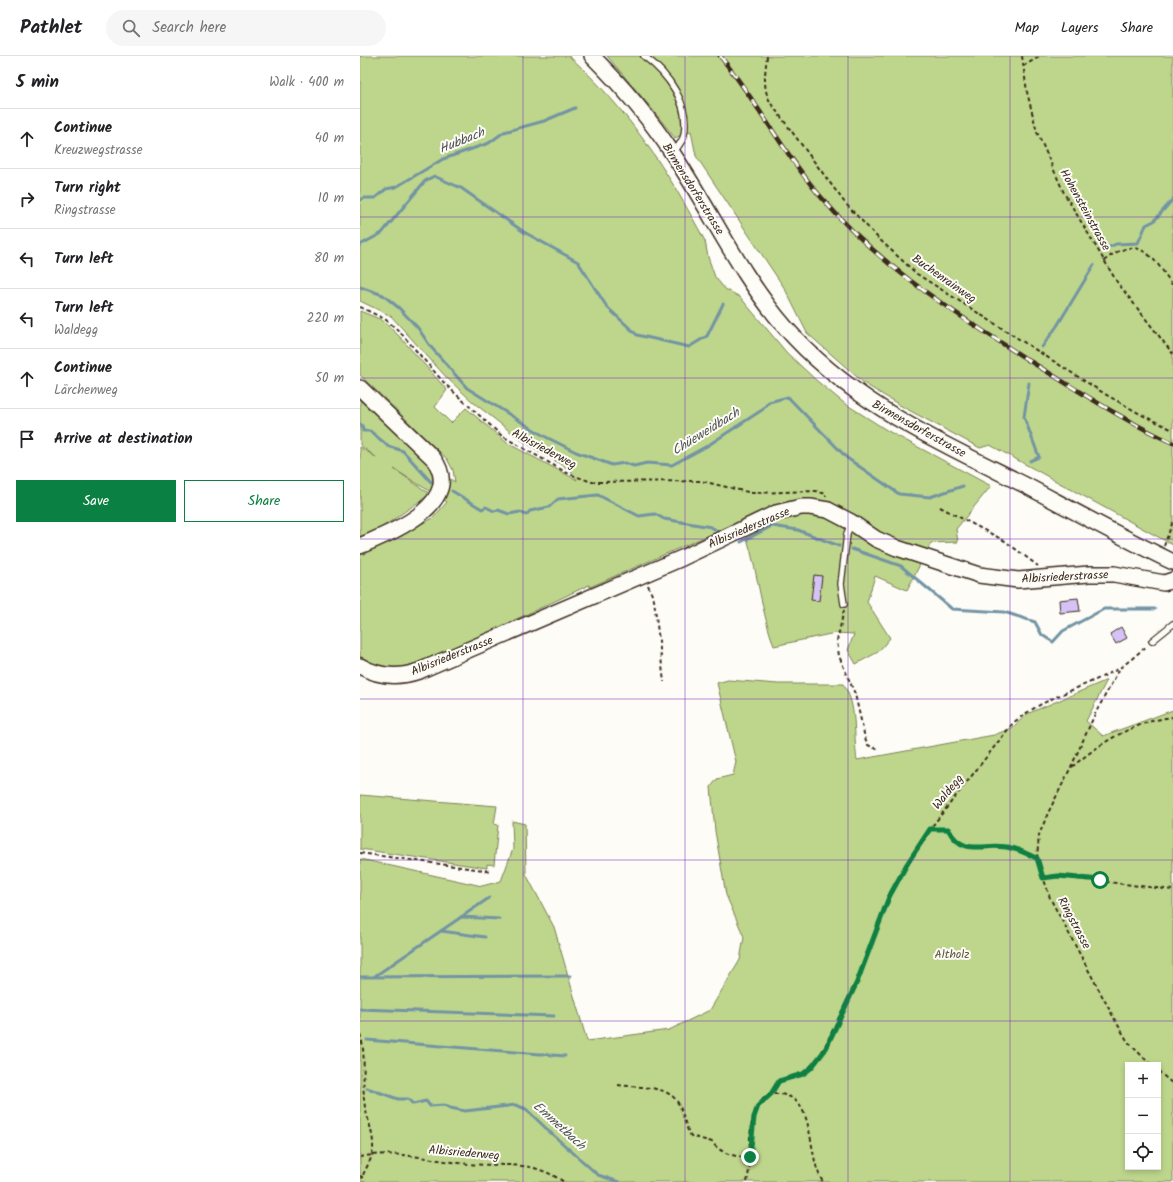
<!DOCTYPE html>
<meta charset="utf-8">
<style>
:root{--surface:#fff;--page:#f6f6f6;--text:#202124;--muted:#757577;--line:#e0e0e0;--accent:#0b8043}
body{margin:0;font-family:Kalam,sans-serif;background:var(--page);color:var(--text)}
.controls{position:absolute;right:12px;bottom:12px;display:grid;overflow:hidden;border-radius:0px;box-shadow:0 2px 6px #0003}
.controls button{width:36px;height:36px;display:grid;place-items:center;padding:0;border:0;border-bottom:1px solid var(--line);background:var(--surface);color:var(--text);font:20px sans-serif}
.stop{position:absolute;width:12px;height:12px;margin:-9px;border:3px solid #0b8043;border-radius:50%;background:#fff}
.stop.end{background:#0b8043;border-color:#fff;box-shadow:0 1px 4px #0008}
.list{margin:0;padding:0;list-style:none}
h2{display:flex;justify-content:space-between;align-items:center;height:52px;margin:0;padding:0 16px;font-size:17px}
h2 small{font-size:13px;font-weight:400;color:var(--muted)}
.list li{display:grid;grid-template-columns:26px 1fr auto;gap:12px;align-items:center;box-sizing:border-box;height:60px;padding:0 16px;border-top:1px solid var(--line)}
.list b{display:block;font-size:15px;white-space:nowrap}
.list p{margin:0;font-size:13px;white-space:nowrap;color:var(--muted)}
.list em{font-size:13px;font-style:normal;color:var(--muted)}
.actions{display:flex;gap:8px;padding:12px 16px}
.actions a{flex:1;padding:9px 0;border:1px solid var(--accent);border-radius:0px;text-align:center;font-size:14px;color:var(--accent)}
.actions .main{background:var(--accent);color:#fff}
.icon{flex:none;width:22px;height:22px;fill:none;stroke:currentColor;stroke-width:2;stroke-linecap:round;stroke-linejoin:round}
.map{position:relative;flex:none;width:813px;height:1126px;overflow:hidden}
header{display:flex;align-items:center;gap:24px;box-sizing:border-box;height:56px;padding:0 20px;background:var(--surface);border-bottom:1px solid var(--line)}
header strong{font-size:19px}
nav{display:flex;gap:22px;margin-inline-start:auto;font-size:14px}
.search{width:280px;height:36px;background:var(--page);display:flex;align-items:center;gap:10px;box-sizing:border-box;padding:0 14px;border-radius:22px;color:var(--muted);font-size:15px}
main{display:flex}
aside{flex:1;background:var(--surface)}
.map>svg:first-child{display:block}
.green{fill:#bdd68c;stroke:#7c8055;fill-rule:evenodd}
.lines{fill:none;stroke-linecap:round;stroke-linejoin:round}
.stream{stroke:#7394a3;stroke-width:3}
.building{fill:#d5c3f5;stroke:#3b2a1e}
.lane-casing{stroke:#3b2a1e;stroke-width:8}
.secondary-casing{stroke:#3b2a1e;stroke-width:18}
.path{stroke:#3b2a1e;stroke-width:2;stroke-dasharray:4 3;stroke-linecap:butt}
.lane{stroke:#fdfcf7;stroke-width:5.5}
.secondary{stroke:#fdfcf7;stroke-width:15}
.rail-casing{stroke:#3b2a1e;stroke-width:4.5}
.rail{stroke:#fdfcf7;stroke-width:3;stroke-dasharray:9;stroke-linecap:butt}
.route{stroke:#0b8043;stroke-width:5}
.grid{fill:none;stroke:#7b2cbf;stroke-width:1;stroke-opacity:0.55}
.labels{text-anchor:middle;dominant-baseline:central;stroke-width:4;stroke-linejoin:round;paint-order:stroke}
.street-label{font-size:12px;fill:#3b2a1e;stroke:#fdfcf7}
.park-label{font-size:12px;fill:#5c553a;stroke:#fdfcf7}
.water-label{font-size:13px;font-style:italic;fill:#525655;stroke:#fdfcf7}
</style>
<header>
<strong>Pathlet</strong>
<div class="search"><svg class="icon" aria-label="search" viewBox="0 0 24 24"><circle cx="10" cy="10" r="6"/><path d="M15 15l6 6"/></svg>Search here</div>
<nav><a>Map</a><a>Layers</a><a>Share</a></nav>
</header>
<main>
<aside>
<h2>5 min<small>Walk · 400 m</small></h2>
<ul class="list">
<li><svg class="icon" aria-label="ahead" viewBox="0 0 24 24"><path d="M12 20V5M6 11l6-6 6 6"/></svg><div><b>Continue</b><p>Kreuzwegstrasse</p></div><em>40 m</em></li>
<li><svg class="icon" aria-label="right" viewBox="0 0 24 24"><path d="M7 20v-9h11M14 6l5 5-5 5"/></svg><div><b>Turn right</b><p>Ringstrasse</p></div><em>10 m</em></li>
<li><svg class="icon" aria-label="left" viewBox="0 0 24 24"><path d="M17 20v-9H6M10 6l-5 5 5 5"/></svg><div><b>Turn left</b></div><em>80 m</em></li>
<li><svg class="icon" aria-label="left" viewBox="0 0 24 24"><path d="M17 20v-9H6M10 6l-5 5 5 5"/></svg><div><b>Turn left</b><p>Waldegg</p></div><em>220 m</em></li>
<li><svg class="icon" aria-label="ahead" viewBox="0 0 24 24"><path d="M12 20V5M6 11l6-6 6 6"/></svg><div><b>Continue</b><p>Lärchenweg</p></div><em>50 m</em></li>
<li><svg class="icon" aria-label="arrive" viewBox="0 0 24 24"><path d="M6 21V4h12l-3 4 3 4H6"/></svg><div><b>Arrive at destination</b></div></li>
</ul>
<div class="actions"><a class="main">Save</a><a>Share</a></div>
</aside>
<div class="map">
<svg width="813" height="1126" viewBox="0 0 813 1126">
<rect width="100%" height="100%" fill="#fdfcf7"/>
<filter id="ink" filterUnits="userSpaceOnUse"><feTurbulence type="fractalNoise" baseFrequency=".025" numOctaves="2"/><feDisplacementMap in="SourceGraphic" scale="8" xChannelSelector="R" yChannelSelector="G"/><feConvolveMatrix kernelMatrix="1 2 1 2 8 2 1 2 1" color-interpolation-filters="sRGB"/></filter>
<g filter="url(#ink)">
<g class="green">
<path d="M0,0H209C268,53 308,115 345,185L348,201L355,221L365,233L380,241L427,297L457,325L484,347L528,375L631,430L596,473L598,486L571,487L547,534L515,520L507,546L530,582L518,596L496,608L488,594L494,578L475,577L414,590C399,549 397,505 381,465L230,531L229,529L57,610L22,613L0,600V499L73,462L87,446L34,413L70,438L17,475L0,482V391L17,402L0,389V342L68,409L95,426L93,414L87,403L0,319V255L22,264L39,280L87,334L75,351L91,367L106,352L147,387L217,424L210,414L161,384L114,347L86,321L31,260L0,245Z"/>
<path d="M247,0H813V489L630,389L620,392L543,351L505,328L447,277L425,233L336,100L331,75L315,82L288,48Z"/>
<path d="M368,624L418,628H483C498,649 493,680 497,704L634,679L652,672L667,658L747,624L726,665L743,680L813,654V1126H0V803L122,830L141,825L153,793L152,765L165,768L166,818L194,871L227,985L309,974L350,954L380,904L384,881L366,839L355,775L351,731L357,723L373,719L376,706L357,627ZM768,1009H798V1111H768Z"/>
<path d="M0,739L137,750L134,768L138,769L134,809L127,808V812L0,793Z"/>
</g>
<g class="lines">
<g class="stream">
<path d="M0,144L4,142H15L26,133L36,131L83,103L129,87L144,76L184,65L215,52"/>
<path d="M0,189L22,177L65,125L74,120L101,132L164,176L218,206L247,251L277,279L329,291L347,280L363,248"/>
<path d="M747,192L756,188L778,187L786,169L794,165L813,143"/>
<path d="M0,231L23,239L39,252L58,272L70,290L107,332L184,380L216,396L252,409L265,407L274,410L287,407L312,409L347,390L402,354L409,346L428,341L487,402L539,438L570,441L603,430"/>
<path d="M682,291L697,270L734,209"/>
<path d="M669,327L664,361L679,401L670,405"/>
<path d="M0,368L2,369L3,375H10L28,390L43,395L71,426"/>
<path d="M92,435L122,453L126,451L134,455L138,454L149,458L160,456L166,459L170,455L189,451L198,443L238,439L279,460L295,458L304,463L351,471L361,477"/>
<path d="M381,486L412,470L438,474L479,490"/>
<path d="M492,493L541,510L592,553L644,556L675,566L682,579L693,586L703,575L744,553H795"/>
<path d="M101,861L139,863"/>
<path d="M81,875L125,881"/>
<path d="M15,920L129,842"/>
<path d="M0,921L210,920"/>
<path d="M0,953L194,960"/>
<path d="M7,984L205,1000"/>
<path d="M7,1032L38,1043H48L53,1048L66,1045L70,1050L84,1049L90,1052L105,1055L156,1049L166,1053L192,1078L238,1119L259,1126"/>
</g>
</g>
<g class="building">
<path d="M454,519L462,520L459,545L451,544Z"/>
<path d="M718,542L720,555L700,557L699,544Z"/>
<path d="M761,571L767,582L756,588L750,578Z"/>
</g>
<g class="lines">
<g class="lane-casing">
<g id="lane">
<path d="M284,0C308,18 330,47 324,79C323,85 317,92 313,97"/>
<path d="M484,548L481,528L487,478L491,466"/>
<path d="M792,585L813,568"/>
</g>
</g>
<g class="secondary-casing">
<g id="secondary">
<path d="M232,0C262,30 290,63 313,98C351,155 380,219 425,271C490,346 578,385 665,429C714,455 763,482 813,506"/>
<path d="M0,332L73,402C106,447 32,476 0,490"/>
<path d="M0,610C19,621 39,622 59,615L322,502L416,457L441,451H450L468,454L491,466L516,483L537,492L619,519L658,524L729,518H754L804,527L813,524"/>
</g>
</g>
<g class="path">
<path d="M407,0C405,18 402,34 412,49L485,147L518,182L557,218L745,338L782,359L813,374"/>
<path d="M662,0L667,36L677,76L704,137L757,226L813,298"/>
<path d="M663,10L681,0"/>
<path d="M744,205C749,201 755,196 762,194C785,183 802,214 813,230"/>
<path d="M0,251L25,263L39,275L86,329L142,380L209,418L232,426L341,425L392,437L456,435L466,438V441"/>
<path d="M580,451L645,485L678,510"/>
<path d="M804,490L813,465"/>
<path d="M288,529L294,544L304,626"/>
<path d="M484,554L477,585L479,600L495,638L505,682L508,689L519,694"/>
<path d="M759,614L735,658L711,711L688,757L679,779L677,802L690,842L755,964L768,986L791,1009"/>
<path d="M712,711C740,687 775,665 813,661"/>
<path d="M571,773H588C604,803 626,785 651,792C660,794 669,799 677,802"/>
<path d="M0,797L130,815"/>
<path d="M683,822L698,820L813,834"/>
<path d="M0,978C7,999 1,1027 5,1051C8,1066 16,1083 12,1099C10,1106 5,1114 2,1121"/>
<path d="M798,1015L813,1028"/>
<path d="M258,1029C277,1032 310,1028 319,1049C324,1059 325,1071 331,1080L352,1086C361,1098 375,1101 389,1101"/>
<path d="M411,1038L419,1025L443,1018L459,1003L497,926L529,841L547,808L570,773L653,667C684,641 723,632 758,613C768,607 778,597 787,590"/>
<path d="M0,1101C36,1093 73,1105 109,1108C131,1110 153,1107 174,1112C185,1115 195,1120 204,1126"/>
<path d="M0,1120L2,1121L3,1126"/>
<path d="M387,1126C392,1105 387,1081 394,1060C397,1050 405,1037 416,1038C458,1038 445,1098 463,1126"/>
</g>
<use href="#lane" class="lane"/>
<use href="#secondary" class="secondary"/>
<g class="rail-casing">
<path id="rail" d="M360,0C397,45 423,97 461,141C520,211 592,255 668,304C716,333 762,364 813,387"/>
</g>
<use href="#rail" class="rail"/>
</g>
</g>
<g class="lines" filter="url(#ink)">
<path class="route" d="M390,1101L394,1061L398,1050L411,1038L419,1025L443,1018L451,1012L465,994L497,926L529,841L547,808L570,773H588C604,803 626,785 651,792C660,794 669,799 677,802L683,822L698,820L740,824"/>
</g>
<path class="grid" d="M163,0V1126M325,0V1126M488,0V1126M650,0V1126M0,161H813M0,322H813M0,483H813M0,643H813M0,804H813M0,965H813"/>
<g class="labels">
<g class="street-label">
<text transform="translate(333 133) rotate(58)">Birmensdorferstrasse</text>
<text transform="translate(725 154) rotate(61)">Hohensteinstrasse</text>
<text transform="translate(584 223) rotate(35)">Buchenrainweg</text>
<text transform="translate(559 373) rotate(29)">Birmensdorferstrasse</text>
<text transform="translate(184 393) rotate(28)">Albisriederweg</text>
<text transform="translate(389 472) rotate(-23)">Albisriederstrasse</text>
<text transform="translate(705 521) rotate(-3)">Albisriederstrasse</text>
<text transform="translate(92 600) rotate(-22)">Albisriederstrasse</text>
<text transform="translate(588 736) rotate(-51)">Waldegg</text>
<text transform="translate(714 867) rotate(62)">Ringstrasse</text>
<text transform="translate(104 1097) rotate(5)">Albisriederweg</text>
</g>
<g class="park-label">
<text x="592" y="898">Altholz</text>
</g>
<g class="water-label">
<text transform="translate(102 85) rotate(-22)">Hubbach</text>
<text transform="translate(346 376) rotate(-32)">Chüeweidbach</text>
<text transform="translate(199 1070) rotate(42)">Emmetbach</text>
</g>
</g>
</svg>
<div class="controls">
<button>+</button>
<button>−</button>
<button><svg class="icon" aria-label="locate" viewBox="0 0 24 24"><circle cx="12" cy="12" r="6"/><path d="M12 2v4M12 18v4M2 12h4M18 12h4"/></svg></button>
</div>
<div class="stop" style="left:740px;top:824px"></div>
<div class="stop end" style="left:390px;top:1101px"></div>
</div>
</main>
